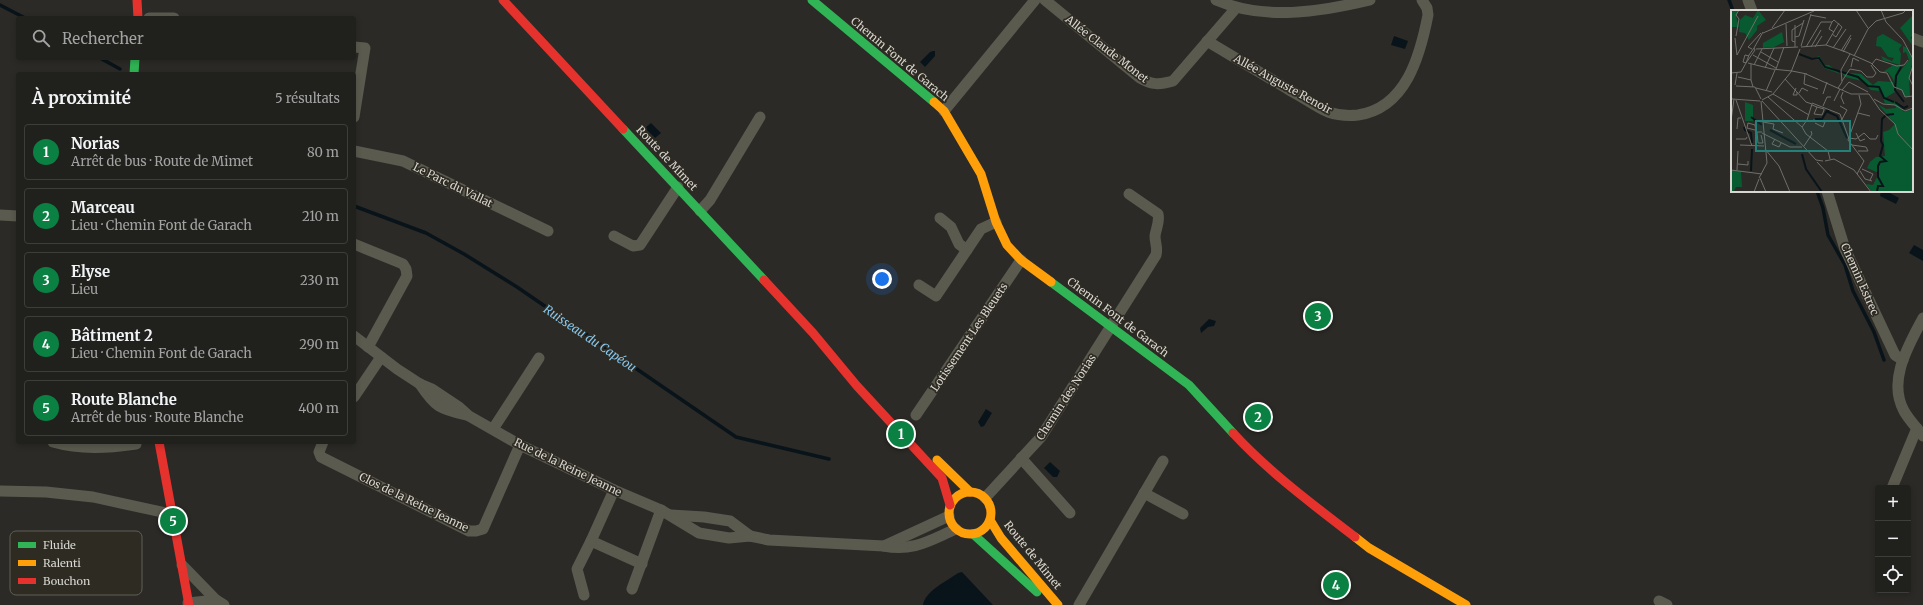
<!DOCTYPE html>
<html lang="fr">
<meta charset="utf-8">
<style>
:root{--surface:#20201c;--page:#2d2d29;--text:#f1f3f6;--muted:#a2a3a3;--line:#3d3e3b;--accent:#0b8043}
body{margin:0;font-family:Merriweather,serif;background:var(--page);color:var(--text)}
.controls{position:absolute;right:12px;bottom:12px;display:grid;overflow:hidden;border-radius:4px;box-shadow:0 2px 6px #0003}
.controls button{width:36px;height:36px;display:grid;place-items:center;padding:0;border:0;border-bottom:1px solid var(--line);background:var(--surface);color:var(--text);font:20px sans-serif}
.you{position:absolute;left:882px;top:279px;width:14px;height:14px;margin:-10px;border:3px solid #fff;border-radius:50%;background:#1a73e8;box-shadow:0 0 0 6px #1a73e833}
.badge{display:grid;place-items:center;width:26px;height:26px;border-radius:50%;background:var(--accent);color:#fff;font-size:13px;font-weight:700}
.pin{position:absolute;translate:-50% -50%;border:2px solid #fff;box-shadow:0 1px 4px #0006}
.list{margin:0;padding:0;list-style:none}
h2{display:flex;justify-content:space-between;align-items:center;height:52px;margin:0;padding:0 16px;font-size:17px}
h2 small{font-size:13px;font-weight:400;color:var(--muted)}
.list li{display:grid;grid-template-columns:26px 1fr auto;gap:12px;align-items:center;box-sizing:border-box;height:56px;margin:0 8px 8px;padding:0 8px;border:1px solid var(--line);border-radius:4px}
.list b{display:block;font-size:15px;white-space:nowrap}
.list p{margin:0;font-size:13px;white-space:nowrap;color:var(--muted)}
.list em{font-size:13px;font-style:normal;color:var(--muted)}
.icon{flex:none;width:22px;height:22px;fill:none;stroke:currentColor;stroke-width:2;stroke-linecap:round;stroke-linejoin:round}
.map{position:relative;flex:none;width:1923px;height:605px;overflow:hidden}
.search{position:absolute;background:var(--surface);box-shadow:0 2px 6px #0003;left:16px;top:16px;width:340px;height:44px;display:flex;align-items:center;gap:10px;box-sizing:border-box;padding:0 14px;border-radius:4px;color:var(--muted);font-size:15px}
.panel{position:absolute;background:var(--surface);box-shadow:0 2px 6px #0003;left:16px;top:72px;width:340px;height:372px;border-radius:4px}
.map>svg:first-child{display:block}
.water{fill:#09141a}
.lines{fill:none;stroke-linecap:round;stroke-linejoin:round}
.stream{stroke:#09141a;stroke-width:3.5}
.street{stroke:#5b5a4f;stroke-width:11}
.fast{stroke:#30b455;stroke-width:9}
.slow{stroke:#ff9f0a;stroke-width:9}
.jam{stroke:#e5322d;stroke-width:9}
.labels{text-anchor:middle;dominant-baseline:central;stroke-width:3.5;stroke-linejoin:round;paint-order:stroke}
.street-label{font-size:11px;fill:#d8d6d1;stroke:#2e2b23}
.water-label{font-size:12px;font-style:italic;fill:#87c8f0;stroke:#2e2b23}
.inset-river{fill:none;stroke:#09141a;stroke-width:2}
.inset-road{fill:none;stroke:#706f6a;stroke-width:1}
.view{fill:#238078;fill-opacity:0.15;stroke:#238078;stroke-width:2}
.inset-edge{fill:none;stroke:#d8d6d1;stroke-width:2}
.key{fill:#2e2b23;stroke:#615e57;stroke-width:1}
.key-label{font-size:11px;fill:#d8d6d1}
</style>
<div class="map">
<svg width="1923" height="605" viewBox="0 0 1923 605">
<rect width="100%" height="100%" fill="#2b2a26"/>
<g class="water">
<path d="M1394,36L1408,41L1405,49L1391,45Z"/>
<path d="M933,51H935V56L925,67L920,62L930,52Z"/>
<path d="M651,123L661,133L655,138L645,128Z"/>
<path d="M1881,191H1886L1899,198L1896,204L1880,196Z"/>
<path d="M1914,245L1923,250V261L1909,253Z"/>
<path d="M1209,319L1216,321L1214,326L1208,327L1201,333L1200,328Z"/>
<path d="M986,409L992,413L984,426L981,427L978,422Z"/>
<path d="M1050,462L1060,471L1057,477H1053L1044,468Z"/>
<path d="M962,572L993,605H923C925,591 947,581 958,573Z"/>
</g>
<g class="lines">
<g class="stream">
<path d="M1729,0L1733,11"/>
<path d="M0,5L25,18"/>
<path d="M100,58L120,69"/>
<path d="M1817,191L1823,208L1828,235L1845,265L1853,291L1874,332L1884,360"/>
<path d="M354,206L426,233L464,254L517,287L736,437L829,459"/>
</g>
<g class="street">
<path d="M1045,0L1140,78C1152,85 1159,85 1173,81L1236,8"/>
<path d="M1216,0C1264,21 1320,12 1370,0"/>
<path d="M1748,0L1752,11"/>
<path d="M149,18H174"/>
<path d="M1912,38L1923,42"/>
<path d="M1207,41C1235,58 1263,74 1291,91C1303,97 1316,107 1328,112C1337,115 1349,116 1358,115C1406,108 1420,56 1428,15L1427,8L1422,0"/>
<path d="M354,47L365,48L354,117"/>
<path d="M944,111L1035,0"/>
<path d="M354,151L403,161L548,231"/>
<path d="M1827,191L1845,249L1895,355L1903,360"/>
<path d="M700,211L710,200L760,117"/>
<path d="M0,215L18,216"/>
<path d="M940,218L951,227L959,244L967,250"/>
<path d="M614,236L633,246L640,245L678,187"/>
<path d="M354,244L403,264L406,269L407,276L368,347"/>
<path d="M919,285L936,296L981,229L996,222"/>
<path d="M1923,318C1909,345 1887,380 1904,411C1909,420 1917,428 1923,436"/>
<path d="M354,336L397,369L420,384L432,389L459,407L469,416L520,445L614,490L661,510L699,533L729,538L750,536L769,540L884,546C913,552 930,540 956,529"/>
<path d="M420,384C435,407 440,409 466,415"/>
<path d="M354,397L381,357"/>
<path d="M916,415L1021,260"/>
<path d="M493,429L539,358"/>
<path d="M53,442C81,450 108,448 136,444V442"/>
<path d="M323,442L319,452L321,457L469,531H476L483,529L520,445"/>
<path d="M1021,458L1070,513"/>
<path d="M1892,488L1917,428"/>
<path d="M614,490L591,541L642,564"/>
<path d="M0,491L46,492L93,497L171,514"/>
<path d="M1144,493L1183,514"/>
<path d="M985,498L1041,437L1156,255C1158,248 1155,243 1155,236C1156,228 1160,222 1158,214L1129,194"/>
<path d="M671,515L704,517L730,521L750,536"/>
<path d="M884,546L949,516"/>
<path d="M182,565L216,600"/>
<path d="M632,589L661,510"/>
<path d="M584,595L577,569L591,541"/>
<path d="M1659,601L1667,605"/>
<path d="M188,603L216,600L224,605"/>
<path d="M1079,605L1163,461"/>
</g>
<g class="fast">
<path d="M812,0L934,102"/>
<path d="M134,74L135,58"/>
<path d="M623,129L764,280"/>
<path d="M1051,282L1189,385L1233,433"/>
<path d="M973,534L1037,592"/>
</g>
<g class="slow">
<path d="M934,102L944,111L981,174L996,222L1007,245L1021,260L1051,282"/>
<path d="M937,460L970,492"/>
<circle cx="970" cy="513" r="21"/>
<path d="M990,520L1001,538L1058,605"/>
<path d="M1355,537L1369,548L1466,605"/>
</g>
<g class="jam">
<path d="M137,0L138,18"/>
<path d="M503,0L623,129"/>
<path d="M764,280L813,333L857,386L942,478L950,505"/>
<path d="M1233,433C1269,472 1312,504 1355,537"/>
<path d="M159,442L189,605"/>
</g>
</g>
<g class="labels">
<g class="street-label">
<text transform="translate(1107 49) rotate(38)">Allée Claude Monet</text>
<text transform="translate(900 59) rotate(40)">Chemin Font de Garach</text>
<text transform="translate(1283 84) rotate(29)">Allée Auguste Renoir</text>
<text transform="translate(667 158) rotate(47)">Route de Mimet</text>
<text transform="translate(453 185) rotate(26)">Le Parc du Vallat</text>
<text transform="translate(1860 279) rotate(66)">Chemin Estrec</text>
<text transform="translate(1118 317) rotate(37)">Chemin Font de Garach</text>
<text transform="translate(969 337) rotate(-56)">Lotissement Les Bleuets</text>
<text transform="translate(1066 397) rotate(-57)">Chemin des Norias</text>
<text transform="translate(568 467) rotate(26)">Rue de la Reine Jeanne</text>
<text transform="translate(414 502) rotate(26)">Clos de la Reine Jeanne</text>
<text transform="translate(1033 555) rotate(51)">Route de Mimet</text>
</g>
<g class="water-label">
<text transform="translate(590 338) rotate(34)">Ruisseau du Capéou</text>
</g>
</g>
<g transform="translate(1731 10)">
<rect width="182" height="182" fill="#2b2a26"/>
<path d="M0,0H7L5,6L8,17H0ZM27,0L35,10L26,16V20L18,30L14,23L8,22L9,10L14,5L22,8ZM182,5V26L179,28L182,29L181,35L169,18ZM51,22L53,32L43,37L32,38V33ZM152,24L171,35L168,39L170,44L169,55L152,50L150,46L161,51L163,48L157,47L150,37L145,36L146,27ZM172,36L176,38L182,50L178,66L179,87H174L170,80L165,78L166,65L178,50L175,42L172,43ZM69,43L82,49L88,46L94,55H98L109,64L93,58L88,50H81ZM162,55L170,56L165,67V77L162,69L157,62H152ZM110,62L130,64L142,75L147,71L162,72L164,82L154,88L163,91L173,102L182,99V182H141L135,174L142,175L148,163L136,158L139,152L145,147L154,146L152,122L158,120L164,114L147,94L155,99L165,98L164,95L154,93L149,81L140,80L131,71L114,67ZM14,92L22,95V111H14ZM0,160L10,161L11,177H5L3,181H0Z" fill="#085b30"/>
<path class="inset-river" d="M68,44L81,49L88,48L94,57L127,67L137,76L148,77L153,88L163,92M170,57L165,66L164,80L173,92M164,92L173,98L177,96M98,100L97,102L106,106L116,128M20,107L31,115M84,109H91L97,99M13,117L14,120L20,123L21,133M39,120L65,134M71,144L75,159L91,182M20,161L21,139M146,182L147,176H152L147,167V156L149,152L155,151L149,146L152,135L150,131L151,109L155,105L163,104"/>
<path class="inset-road" d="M125,0L137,18M150,0L155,12L172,30L182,49M79,5L95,8M101,12L103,10L111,17L105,27L101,24M55,14L56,36M41,18L54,0M32,23L83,1M5,26L8,9L5,5L8,0M64,27L68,26L73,10M4,28L6,45L27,6M64,32L61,31V20L72,13M95,35L108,13M70,36L80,4M64,37V15M70,37L95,35L115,42M75,37L90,12H101L98,19L103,22M80,37L90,20M84,37L91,26M23,38L24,40L15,53L18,45ZM23,38L32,22M102,38L115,19M21,39L17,37L30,23M25,39L67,37M110,41L120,25M30,42L47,52M112,42L120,28M115,42L140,53L149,62L156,63L163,77L171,80L174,87L182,86M22,45L45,58M123,46L137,19L145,11L172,3L175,0M15,53L12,52L14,45L18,46M17,53L41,59L61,61M20,54V70L22,77M141,54L145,49L166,56L173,55L177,50M23,55L31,39M182,55L178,68L182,76M120,57L122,48L128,51M34,58L43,38M45,59L53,37M61,61L76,64M0,63L10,62L15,53M74,64L73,74L87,79M75,64L120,84H138L149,100L164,114L167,124L182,140M7,67L20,70M54,69L75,92L81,94L76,110L71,117M111,71L119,59L130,61L136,67H142L145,63L140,55M4,75L6,63M5,76L24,77L30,89M25,78L41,82M65,78L62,85H66V82M107,78L111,72L110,60L119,44M111,80L118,72L137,82M35,81L44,60M112,82L110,87L113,94M68,83L71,78L77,81M42,84L78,105M92,84L96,72M0,87L1,89L29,91M37,87L71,117L75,124L97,141L99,149M143,89L152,94L164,95L174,101L182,98M5,90L21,136M31,90L42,84L60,62L69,39M31,91L85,150L92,151M103,91L109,79M81,93L109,104L118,129M81,95L86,97L93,99V100L91,105L83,104L86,97M92,96L96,87H100M109,96L116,100L110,111M127,103L139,106M82,110L94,112L92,117L84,113M0,111L3,89M32,112L43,114L42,119L52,123M6,119L7,108H10M24,120L16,118L17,113L24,115L25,122H31M26,122L27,133H32L30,125M31,123L59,137H71M125,123L129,131L134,129M118,128L125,129L133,123L139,129H145L147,125M5,129H15L16,127M44,129L41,134L48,137L50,133M9,135L33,136M121,135L135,137L137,141H127M73,136L81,124L80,121M34,139L48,156L59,182M94,151L103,149L123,160L140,182M86,152L100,167M7,154L17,155V151M131,159L142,164L139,170M0,160L31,164M6,160L7,141M129,161L134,169L141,171M126,164L133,151L117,130L130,94L128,85M28,168L36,153L30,91M29,168L35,182M23,182L28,169"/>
<path class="view" d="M25,111H119V141H25Z"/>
<rect width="182" height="182" class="inset-edge"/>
</g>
<rect x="10" y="531" width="132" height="64" rx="6" class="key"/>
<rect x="18" y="542" width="18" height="6" fill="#30b455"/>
<rect x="18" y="560" width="18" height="6" fill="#ff9f0a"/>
<rect x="18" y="578" width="18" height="6" fill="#e5322d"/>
<g class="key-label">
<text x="43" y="549">Fluide</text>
<text x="43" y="567">Ralenti</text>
<text x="43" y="585">Bouchon</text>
</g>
</svg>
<div class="controls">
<button>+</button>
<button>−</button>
<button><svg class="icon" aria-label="locate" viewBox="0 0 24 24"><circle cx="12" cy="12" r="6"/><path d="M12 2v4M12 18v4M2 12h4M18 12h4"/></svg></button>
</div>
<div class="you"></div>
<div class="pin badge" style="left:901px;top:434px">1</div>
<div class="pin badge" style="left:1258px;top:417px">2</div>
<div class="pin badge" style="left:1318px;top:316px">3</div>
<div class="pin badge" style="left:1336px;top:585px">4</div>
<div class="pin badge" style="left:173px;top:521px">5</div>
<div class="search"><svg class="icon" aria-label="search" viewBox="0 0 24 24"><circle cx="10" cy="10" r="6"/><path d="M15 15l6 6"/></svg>Rechercher</div>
<section class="panel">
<h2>À proximité<small>5 résultats</small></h2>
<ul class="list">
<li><span class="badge">1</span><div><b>Norias</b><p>Arrêt de bus · Route de Mimet</p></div><em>80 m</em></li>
<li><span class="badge">2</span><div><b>Marceau</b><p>Lieu · Chemin Font de Garach</p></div><em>210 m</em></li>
<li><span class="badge">3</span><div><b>Elyse</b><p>Lieu</p></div><em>230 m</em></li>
<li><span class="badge">4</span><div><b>Bâtiment 2</b><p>Lieu · Chemin Font de Garach</p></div><em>290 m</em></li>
<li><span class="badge">5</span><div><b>Route Blanche</b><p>Arrêt de bus · Route Blanche</p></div><em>400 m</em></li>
</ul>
</section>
</div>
